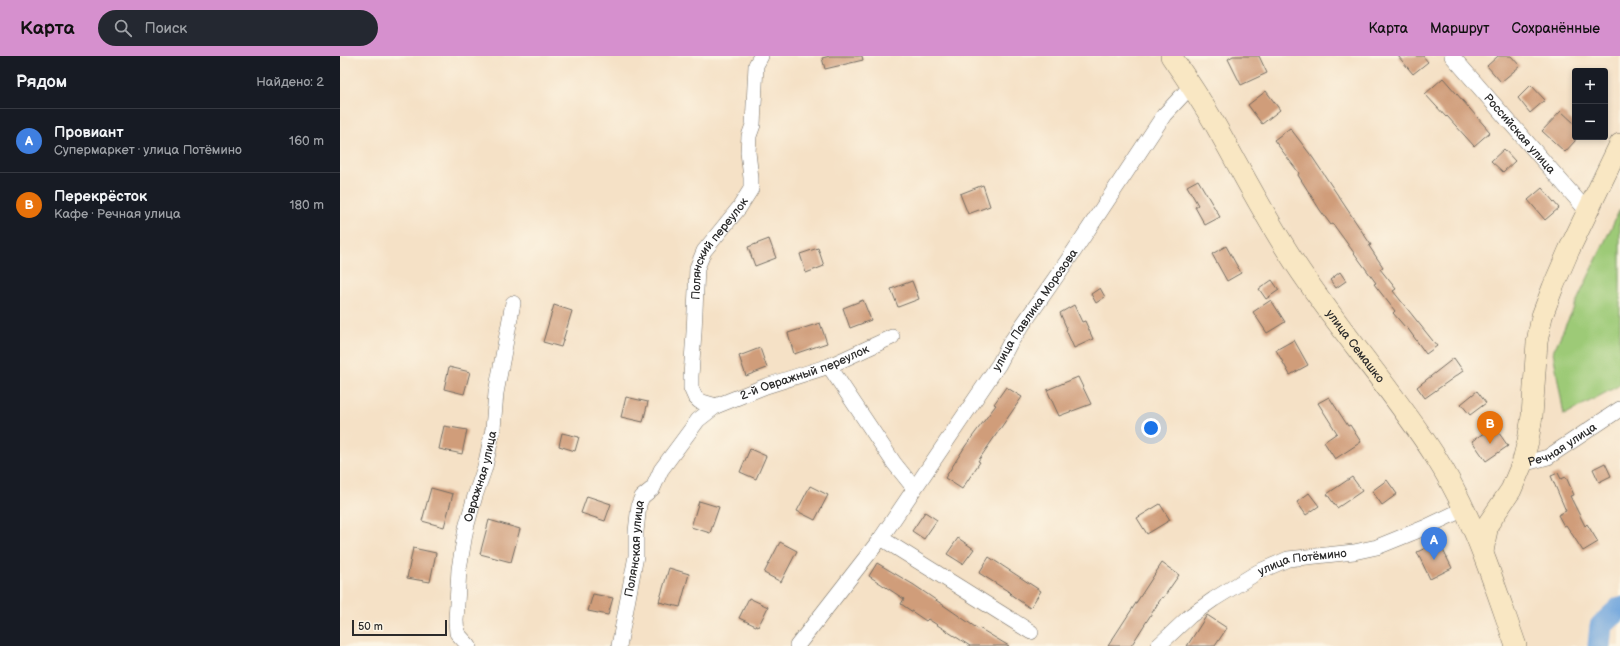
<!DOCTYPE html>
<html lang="ru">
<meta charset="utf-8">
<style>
:root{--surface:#171b24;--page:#242831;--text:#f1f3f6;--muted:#9ea1a6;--line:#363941;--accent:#d690ce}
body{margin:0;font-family:"Balsamiq Sans",sans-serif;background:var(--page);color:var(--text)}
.controls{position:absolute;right:12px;top:12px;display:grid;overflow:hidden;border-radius:4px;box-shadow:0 2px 6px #0003}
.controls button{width:36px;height:36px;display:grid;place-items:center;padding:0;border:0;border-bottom:1px solid var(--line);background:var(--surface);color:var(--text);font:20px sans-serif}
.scale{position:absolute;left:12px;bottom:10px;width:95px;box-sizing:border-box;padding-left:4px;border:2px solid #2b2b2b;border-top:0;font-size:11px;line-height:14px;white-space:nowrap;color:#2b2b2b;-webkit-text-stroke:3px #fcf5e5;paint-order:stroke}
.you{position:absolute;left:811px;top:372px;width:14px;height:14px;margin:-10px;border:3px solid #fff;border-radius:50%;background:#1a73e8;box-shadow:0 0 0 6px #1a73e833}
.badge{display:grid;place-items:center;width:26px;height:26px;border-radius:50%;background:var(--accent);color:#fff;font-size:13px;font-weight:700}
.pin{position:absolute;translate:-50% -33px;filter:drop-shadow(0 1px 2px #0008)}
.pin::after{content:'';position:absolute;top:21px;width:14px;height:12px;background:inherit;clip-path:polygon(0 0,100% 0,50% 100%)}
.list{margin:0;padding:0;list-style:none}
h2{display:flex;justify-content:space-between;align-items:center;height:52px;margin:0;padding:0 16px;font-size:17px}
h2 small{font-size:13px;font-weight:400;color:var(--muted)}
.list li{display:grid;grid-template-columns:26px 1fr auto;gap:12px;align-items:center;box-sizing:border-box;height:64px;padding:0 16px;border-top:1px solid var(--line)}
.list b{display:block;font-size:15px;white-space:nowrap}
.list p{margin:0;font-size:13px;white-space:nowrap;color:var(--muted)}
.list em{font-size:13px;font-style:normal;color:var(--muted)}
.icon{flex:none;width:22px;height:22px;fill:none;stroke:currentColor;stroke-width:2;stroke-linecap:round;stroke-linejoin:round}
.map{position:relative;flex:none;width:1280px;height:590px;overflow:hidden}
header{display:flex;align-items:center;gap:24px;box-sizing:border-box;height:56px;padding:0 20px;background:var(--accent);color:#111}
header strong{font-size:19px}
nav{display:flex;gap:22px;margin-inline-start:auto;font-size:14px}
.search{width:280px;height:36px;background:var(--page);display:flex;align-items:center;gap:10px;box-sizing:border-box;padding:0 14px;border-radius:22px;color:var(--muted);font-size:15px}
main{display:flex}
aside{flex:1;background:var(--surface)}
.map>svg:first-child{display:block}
.green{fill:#9dca77;stroke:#647a51}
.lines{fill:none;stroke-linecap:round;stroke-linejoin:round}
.river{stroke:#6fa5dd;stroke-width:23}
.building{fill:#d09d7a}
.street-casing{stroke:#726b61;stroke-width:16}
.secondary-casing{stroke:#726b61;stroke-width:22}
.street{stroke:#fff;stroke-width:15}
.secondary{stroke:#f9e7c3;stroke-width:21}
.labels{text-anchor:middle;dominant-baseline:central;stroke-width:3.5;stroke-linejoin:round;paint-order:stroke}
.street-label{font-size:12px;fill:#2b2b2b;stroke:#fcf5e5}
</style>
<header>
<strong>Карта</strong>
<div class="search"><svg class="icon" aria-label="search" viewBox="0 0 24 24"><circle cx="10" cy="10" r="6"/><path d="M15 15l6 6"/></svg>Поиск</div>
<nav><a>Карта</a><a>Маршрут</a><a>Сохранённые</a></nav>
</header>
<main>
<aside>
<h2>Рядом<small>Найдено: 2</small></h2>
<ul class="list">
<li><span class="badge" style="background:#3f7fe0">A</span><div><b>Провиант</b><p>Супермаркет · улица Потёмино</p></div><em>160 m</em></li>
<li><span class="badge" style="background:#e8710a">B</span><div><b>Перекрёсток</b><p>Кафе · Речная улица</p></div><em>180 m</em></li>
</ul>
</aside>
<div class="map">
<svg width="1280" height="590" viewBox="0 0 1280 590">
<rect width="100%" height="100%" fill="#fcf5e5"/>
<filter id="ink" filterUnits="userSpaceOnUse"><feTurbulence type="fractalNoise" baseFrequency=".025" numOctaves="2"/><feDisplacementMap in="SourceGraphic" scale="8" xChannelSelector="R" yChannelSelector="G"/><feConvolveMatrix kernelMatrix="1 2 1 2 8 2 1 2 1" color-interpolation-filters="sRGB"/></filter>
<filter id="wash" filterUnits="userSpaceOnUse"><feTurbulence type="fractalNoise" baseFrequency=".012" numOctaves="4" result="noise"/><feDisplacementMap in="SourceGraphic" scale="16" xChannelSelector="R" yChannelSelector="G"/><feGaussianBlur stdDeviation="0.9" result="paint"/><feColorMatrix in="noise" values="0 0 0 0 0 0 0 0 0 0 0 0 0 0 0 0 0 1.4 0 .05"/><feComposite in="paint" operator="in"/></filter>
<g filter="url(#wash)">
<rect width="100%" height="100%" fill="#f5e1c6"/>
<path class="green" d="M1280,153V329L1224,359L1213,296Z"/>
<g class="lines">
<path class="river" d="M1259,590L1261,570L1280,552"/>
</g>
<g id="blocks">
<g class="building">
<path d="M490,0H522L523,4L485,13L482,2Z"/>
<path d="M893,0H919L927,17L901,29L888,3Z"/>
<path d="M1058,0H1083L1088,6L1073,18Z"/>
<path d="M1158,0H1171L1180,10L1161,26L1147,10Z"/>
<path d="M1103,22L1150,76L1134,90L1107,60L1106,61L1085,38Z"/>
<path d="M1191,29L1205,44L1190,57L1178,42Z"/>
<path d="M926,35L940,54L922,68L908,49Z"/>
<path d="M1221,55L1235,68V85L1225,96L1202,75Z"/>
<path d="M950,72L973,102L1031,189L1029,190L1043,211L1040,213L1056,233L1053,235L1097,290L1086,298L1066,270L1065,271L1053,257L1055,255L1034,228L1036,227L993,168L991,169L980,154L958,119L959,117L934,84Z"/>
<path d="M1164,93L1175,105L1163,116L1151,105Z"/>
<path d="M858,124L880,161L865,169L855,151L858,149L847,130Z"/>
<path d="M643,129L650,150L628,158L620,138Z"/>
<path d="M1202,132L1219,152L1205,164L1188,144Z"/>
<path d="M429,183L436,202L415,210L408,191Z"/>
<path d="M886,190L901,217L887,225L872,198Z"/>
<path d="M478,192L484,210L466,217L460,198Z"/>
<path d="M1000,216L1006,225L996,232L990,224Z"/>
<path d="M932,224L939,234L926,243L919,233Z"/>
<path d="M572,225L579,243L558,251L551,233Z"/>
<path d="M760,232L765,241L756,247L751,238Z"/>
<path d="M523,244L531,264L510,272L503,252Z"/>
<path d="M931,244L945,266L927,277L913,256Z"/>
<path d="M214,249L232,255L221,291L203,286Z"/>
<path d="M734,249L742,266L745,265L753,283L734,292L726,274L727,273L720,257Z"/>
<path d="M480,267L487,287L454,298L448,277Z"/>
<path d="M954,284L968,309L950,319L936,294Z"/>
<path d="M420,292L427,312L406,320L399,300Z"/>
<path d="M1114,302L1123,315L1085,342L1077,331Z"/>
<path d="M109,311L130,316L124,338L104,333Z"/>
<path d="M738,321L751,348L719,360L707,334Z"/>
<path d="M666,331L682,341L638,405L640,406L622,433L605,422L626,389L656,349L654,348Z"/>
<path d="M1137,335L1146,347L1130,359L1121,348Z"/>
<path d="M286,341L308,346L303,366L281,361Z"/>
<path d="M989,341L1008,370L1010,369L1021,386L995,403L984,386L997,377L978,347Z"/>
<path d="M104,370L127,374L122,398L99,393Z"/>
<path d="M1154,370L1168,390L1146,405L1132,385Z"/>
<path d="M222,377L239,381L235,395L219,390Z"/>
<path d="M410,393L426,400L416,423L400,416Z"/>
<path d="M1265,407L1271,420L1259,426L1253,413Z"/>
<path d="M1218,417L1221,423L1226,421L1234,439L1230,440L1245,470L1247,468L1258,486L1243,495L1226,469L1224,470L1218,459L1226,455L1211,420Z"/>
<path d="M1012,421L1022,435L997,452L987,438Z"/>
<path d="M1047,424L1057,438L1042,449L1032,435Z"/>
<path d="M470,430L488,439L475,464L457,455Z"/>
<path d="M91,432L113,438L104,471L82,465Z"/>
<path d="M969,437L979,450L966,459L957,446Z"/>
<path d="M247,440L271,448L265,465L241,457Z"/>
<path d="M359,445L379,451L370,477L351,471Z"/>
<path d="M820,448L830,464L807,478L797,462Z"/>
<path d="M585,456L597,464L584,483L572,475Z"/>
<path d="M149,464L180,473L171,506L140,498Z"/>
<path d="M618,482L634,493L623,508L607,498Z"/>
<path d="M440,486L457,495L441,526L424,517Z"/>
<path d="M1099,486L1112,512L1090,523L1077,496Z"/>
<path d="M73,492L96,497L90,526L67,522Z"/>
<path d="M649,501L701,535L690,552L670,538L671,537L639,517Z"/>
<path d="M537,507L574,529L638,573L639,572L669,590H630L588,563L586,565L561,548L564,543L529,520Z"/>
<path d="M822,507L839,519L823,542L822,541L791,590H768Z"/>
<path d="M329,512L349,518L340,551L319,546Z"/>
<path d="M253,538L273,542L268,559L248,555Z"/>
<path d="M409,542L428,551L418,571L399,562Z"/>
<path d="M867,559L887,572L875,590H847Z"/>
</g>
</g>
</g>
<g filter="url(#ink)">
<use href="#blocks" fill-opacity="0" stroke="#726b61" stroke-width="1"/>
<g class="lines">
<g class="street-casing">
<g id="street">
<path id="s1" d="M1112,0L1248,156"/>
<path d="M489,310L554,407L574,432"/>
<path id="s2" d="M376,350L359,345L355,341L351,332V320L354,276L357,212L364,195L399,152L411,133V122L408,96L409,80L413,69L416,9L421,0"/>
<path id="s3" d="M1182,408L1208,401L1280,353"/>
<path d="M541,482L691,576"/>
<path id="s4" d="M129,590L117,577L116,565L119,513L126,472L135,440L145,411L153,373L156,337L173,247"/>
<path id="s5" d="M279,590L296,500V476L299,448L302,441L313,432L321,414L358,364L376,350L426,330L489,310L552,281"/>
<path id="s6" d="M457,590L541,482L659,308L670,287L732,198L824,59L851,30"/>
<path id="s7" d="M818,590L850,560L874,543L918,516L948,503L1014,496L1037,491L1084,472L1124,453"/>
</g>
</g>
<g class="secondary-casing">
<g id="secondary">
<path id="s8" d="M831,0C847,23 862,46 876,70C902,116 926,163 955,207C999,274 1052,333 1095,400C1133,459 1153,525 1176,590"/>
<path d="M1143,496L1148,468L1171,434L1182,408L1188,385L1192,360L1197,286L1202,260L1213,231L1229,194L1280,88"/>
</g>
</g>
<use href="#street" class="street"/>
<use href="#secondary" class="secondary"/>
</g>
</g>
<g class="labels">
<g class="street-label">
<text stroke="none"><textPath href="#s1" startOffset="103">Российская улица</textPath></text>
<text stroke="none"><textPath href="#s2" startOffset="180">Полянский переулок</textPath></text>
<text stroke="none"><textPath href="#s6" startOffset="412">улица Павлика Морозова</textPath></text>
<text stroke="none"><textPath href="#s8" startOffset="344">улица Семашко</textPath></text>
<text stroke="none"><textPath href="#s5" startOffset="365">2-й Овражный переулок</textPath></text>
<text stroke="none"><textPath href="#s3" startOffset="45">Речная улица</textPath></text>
<text stroke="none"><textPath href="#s4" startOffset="177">Овражная улица</textPath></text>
<text stroke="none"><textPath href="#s5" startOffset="99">Полянская улица</textPath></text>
<text stroke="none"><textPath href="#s7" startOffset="171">улица Потёмино</textPath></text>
</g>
</g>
</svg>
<div class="controls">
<button>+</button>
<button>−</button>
</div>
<div class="scale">50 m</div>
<div class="you"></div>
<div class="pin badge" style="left:1094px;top:504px;background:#3f7fe0">A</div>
<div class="pin badge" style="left:1150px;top:388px;background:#e8710a">B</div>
</div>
</main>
